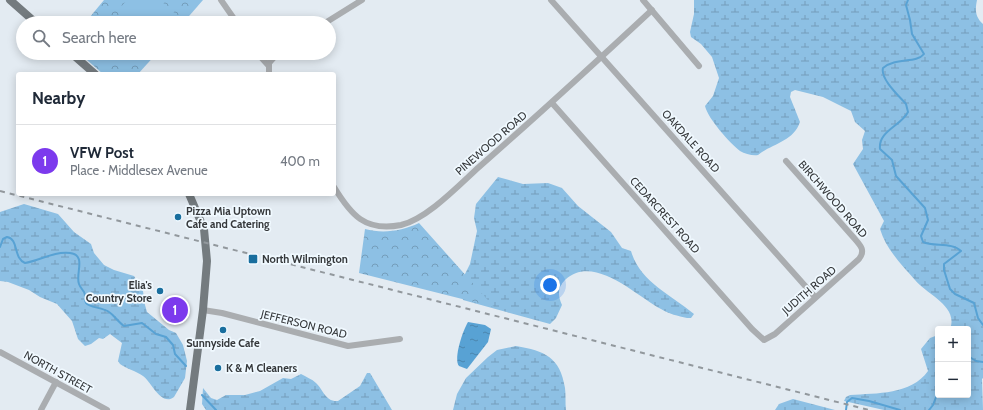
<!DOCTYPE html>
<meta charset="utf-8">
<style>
:root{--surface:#fff;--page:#f6f6f7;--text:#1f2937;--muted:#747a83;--line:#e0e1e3;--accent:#7c3aed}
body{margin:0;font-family:Cabin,sans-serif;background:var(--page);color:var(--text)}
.controls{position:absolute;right:12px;bottom:12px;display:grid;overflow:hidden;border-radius:4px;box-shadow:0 2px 10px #0003}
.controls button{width:36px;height:36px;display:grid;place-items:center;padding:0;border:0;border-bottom:1px solid var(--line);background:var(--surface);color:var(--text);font:20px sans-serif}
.you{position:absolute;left:550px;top:285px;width:14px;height:14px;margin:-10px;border:3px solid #fff;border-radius:50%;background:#1a73e8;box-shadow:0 0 0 6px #1a73e833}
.badge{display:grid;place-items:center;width:26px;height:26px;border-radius:50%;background:var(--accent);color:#fff;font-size:13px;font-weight:700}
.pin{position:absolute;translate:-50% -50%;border:2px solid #fff;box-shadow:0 1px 4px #0006}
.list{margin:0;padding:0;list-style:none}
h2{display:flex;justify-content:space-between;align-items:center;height:52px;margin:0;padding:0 16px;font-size:17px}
h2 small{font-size:13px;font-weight:400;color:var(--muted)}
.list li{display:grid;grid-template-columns:26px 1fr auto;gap:12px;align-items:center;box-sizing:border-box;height:72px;padding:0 16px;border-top:1px solid var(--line)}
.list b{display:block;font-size:15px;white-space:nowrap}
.list p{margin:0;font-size:13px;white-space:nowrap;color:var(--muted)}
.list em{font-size:13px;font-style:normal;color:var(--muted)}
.icon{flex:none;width:22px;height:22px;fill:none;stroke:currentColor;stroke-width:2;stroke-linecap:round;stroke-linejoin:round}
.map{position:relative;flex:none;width:983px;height:410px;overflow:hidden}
.search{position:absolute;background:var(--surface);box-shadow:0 2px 10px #0003;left:16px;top:16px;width:320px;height:44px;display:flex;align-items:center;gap:10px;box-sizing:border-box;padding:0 14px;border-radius:22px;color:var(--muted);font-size:15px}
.panel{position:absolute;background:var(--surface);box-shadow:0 2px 10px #0003;left:16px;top:72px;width:320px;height:124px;border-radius:4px}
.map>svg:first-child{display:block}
.wetland{fill:url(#wetland-marsh)}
.park{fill:url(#park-crowns)}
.pitch{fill:#8dc0e4}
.water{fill:url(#water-ripples)}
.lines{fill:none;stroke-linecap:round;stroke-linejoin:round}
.stream{stroke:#58a2d4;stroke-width:2}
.minor{stroke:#aaadb0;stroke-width:6}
.major{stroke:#747b7f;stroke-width:8}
.rail{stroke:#92989d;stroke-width:2;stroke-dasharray:5 5;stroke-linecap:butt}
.poi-dot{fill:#196e9e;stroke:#f0f9ff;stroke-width:1.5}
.labels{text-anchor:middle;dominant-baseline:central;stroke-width:3.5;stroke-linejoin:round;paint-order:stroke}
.street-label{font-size:11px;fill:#35383b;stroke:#f0f9ff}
.poi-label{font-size:11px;font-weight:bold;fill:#35383b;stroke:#f0f9ff;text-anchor:start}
</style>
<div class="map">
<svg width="983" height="410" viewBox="0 0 983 410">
<defs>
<pattern id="wetland-marsh" width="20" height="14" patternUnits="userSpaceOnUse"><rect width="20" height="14" fill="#8dc0e4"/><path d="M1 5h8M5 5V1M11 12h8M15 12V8" fill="none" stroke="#749dba"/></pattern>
<pattern id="park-crowns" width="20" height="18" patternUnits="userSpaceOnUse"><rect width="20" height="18" fill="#8dc0e4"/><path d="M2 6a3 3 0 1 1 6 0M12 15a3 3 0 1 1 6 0" fill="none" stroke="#749dba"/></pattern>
<pattern id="water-ripples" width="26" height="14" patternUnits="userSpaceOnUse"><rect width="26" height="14" fill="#58a2d4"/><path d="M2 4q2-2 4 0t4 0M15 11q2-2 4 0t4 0" fill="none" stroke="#4a85ad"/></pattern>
</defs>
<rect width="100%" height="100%" fill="#e3ebf2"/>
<g class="wetland">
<path d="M694,0H977C975,10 975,17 983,24V378L982,379L983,410H884L844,401L846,397L850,395C877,393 911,395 928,371L921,349L930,338L938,335V395H968V329H950C959,306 926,294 915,280C901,264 886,249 880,229L884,221L853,164L863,149L862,140L865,131L855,122L851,111L823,97L795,90L791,92L790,97L800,122C793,142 773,143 758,155C753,156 745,154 740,151C730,143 708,119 705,106L713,96L719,78L712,57L701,44L691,37L690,32L694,14Z"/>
<path d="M498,177L523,184L548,183L562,188L578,206L611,232L622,248L631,251C640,282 670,294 694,314L691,318H687C678,316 669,314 661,309C636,296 594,253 565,280C557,288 558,296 562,305L556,318L550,324L463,300L461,282L470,264L477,231L474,218L476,204Z"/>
<path d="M24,204L58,214L74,232L91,244L94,253L104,265L114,270L134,276L143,291L145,305L147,312L169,330L176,333L183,345L187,361L185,378L174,397C161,407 151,381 143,376C136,371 127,369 120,364L118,361L122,343L110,334L103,339L99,338L91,344L85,346L78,339L72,321L57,304L40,297L29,290L8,282L0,281V212Z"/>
<path d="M516,346C545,351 560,357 565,388C566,395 565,403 566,410H453L457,394L466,378L488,357L497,350Z"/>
<path d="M367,373H370L392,410H206L202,404L203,388L211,398L217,400L226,395H245L260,391L283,378L291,379L301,374C306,377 312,379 316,383C323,389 325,402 338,401L360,386Z"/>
<path d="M793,399L835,410H775L779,404Z"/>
</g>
<g class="park">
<path d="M104,0H203L183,23H85Z"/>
<path d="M79,53H157L138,74H103Z"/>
<path d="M419,223L494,307L359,273L365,229C383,234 402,231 419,223Z"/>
</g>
<path class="pitch" d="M127,0H160L179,17L174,23H134L119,9Z"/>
<path class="water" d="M468,322L485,325L491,329L488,342L467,369L459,366C453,359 463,330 468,322Z"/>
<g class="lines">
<g class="stream">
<path d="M908,0L906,5L910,20L912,34L924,54C916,64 896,57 883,68C880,79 900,97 906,104L908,112C901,126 878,131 880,149L892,160L896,176L925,208L928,220L921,236L923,242C934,247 952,242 961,251L944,264V270L950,289L955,294L974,303L978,318L983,325"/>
<path d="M0,247L3,239L7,237C19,239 13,258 25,263C39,261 54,251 70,253C87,255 75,274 79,284C80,287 82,289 84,292C86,295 84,300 86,303C90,308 102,307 109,312C115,316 118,322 124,326L142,323L156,334L166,337L173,345L175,354L186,366"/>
<path d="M968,356L976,361L983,362"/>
<path d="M202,395L216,410"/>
<path d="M846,410L847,402L852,398L869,401L900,410"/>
<path d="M929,410L933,405L938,392"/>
</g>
<g class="minor">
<path d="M221,0L237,23"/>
<path d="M551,0L815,297"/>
<path d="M643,0L699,66"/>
<path d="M325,23L362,0"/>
<path d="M257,53L268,65"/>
<path d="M269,74V63L278,53"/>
<path d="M552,103L752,329L764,340L775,334L859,259C866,250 860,245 854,238L786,161"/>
<path d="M334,187C351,215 365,232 401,225C427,219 459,185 479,167C537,116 595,63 652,10"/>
<path d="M203,310L222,313L348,346L400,339"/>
<path d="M0,352L107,410"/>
<path d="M41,410L56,382"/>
</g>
<g class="major">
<path d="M10,0L36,23"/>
<path d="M71,53L95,74"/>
<path d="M189,194L204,229L207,261L203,310L190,410"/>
</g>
<path class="rail" d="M0,191L869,410"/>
</g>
<g class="poi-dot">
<circle cx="178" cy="217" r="4"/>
<rect x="248" y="254" width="10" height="10" rx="2"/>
<circle cx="160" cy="291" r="4"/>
<circle cx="223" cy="330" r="4"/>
<circle cx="218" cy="368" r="4"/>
</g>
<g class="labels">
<g class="street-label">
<text transform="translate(691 141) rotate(48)">OAKDALE ROAD</text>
<text transform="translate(491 143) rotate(-41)">PINEWOOD ROAD</text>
<text transform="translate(833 199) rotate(49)">BIRCHWOOD ROAD</text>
<text transform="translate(665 215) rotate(48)">CEDARCREST ROAD</text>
<text transform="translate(809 290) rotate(-41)">JUDITH ROAD</text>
<text transform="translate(304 324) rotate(14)">JEFFERSON ROAD</text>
<text transform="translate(58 372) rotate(29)">NORTH STREET</text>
</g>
<g class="poi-label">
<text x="186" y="211">Pizza Mia Uptown<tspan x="186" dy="13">Cafe and Catering</tspan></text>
<text x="262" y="259">North Wilmington</text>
<text x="152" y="285" text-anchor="end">Elia's<tspan x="152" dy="13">Country Store</tspan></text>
<text x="223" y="343" text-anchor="middle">Sunnyside Cafe</text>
<text x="226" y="368">K &amp; M Cleaners</text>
</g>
</g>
</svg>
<div class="controls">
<button>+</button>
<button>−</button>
</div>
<div class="you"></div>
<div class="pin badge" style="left:175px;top:310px">1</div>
<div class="search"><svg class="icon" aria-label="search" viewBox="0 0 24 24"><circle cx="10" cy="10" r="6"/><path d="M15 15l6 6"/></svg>Search here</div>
<section class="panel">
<h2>Nearby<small></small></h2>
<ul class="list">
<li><span class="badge">1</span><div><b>VFW Post</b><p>Place · Middlesex Avenue</p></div><em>400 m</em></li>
</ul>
</section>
</div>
